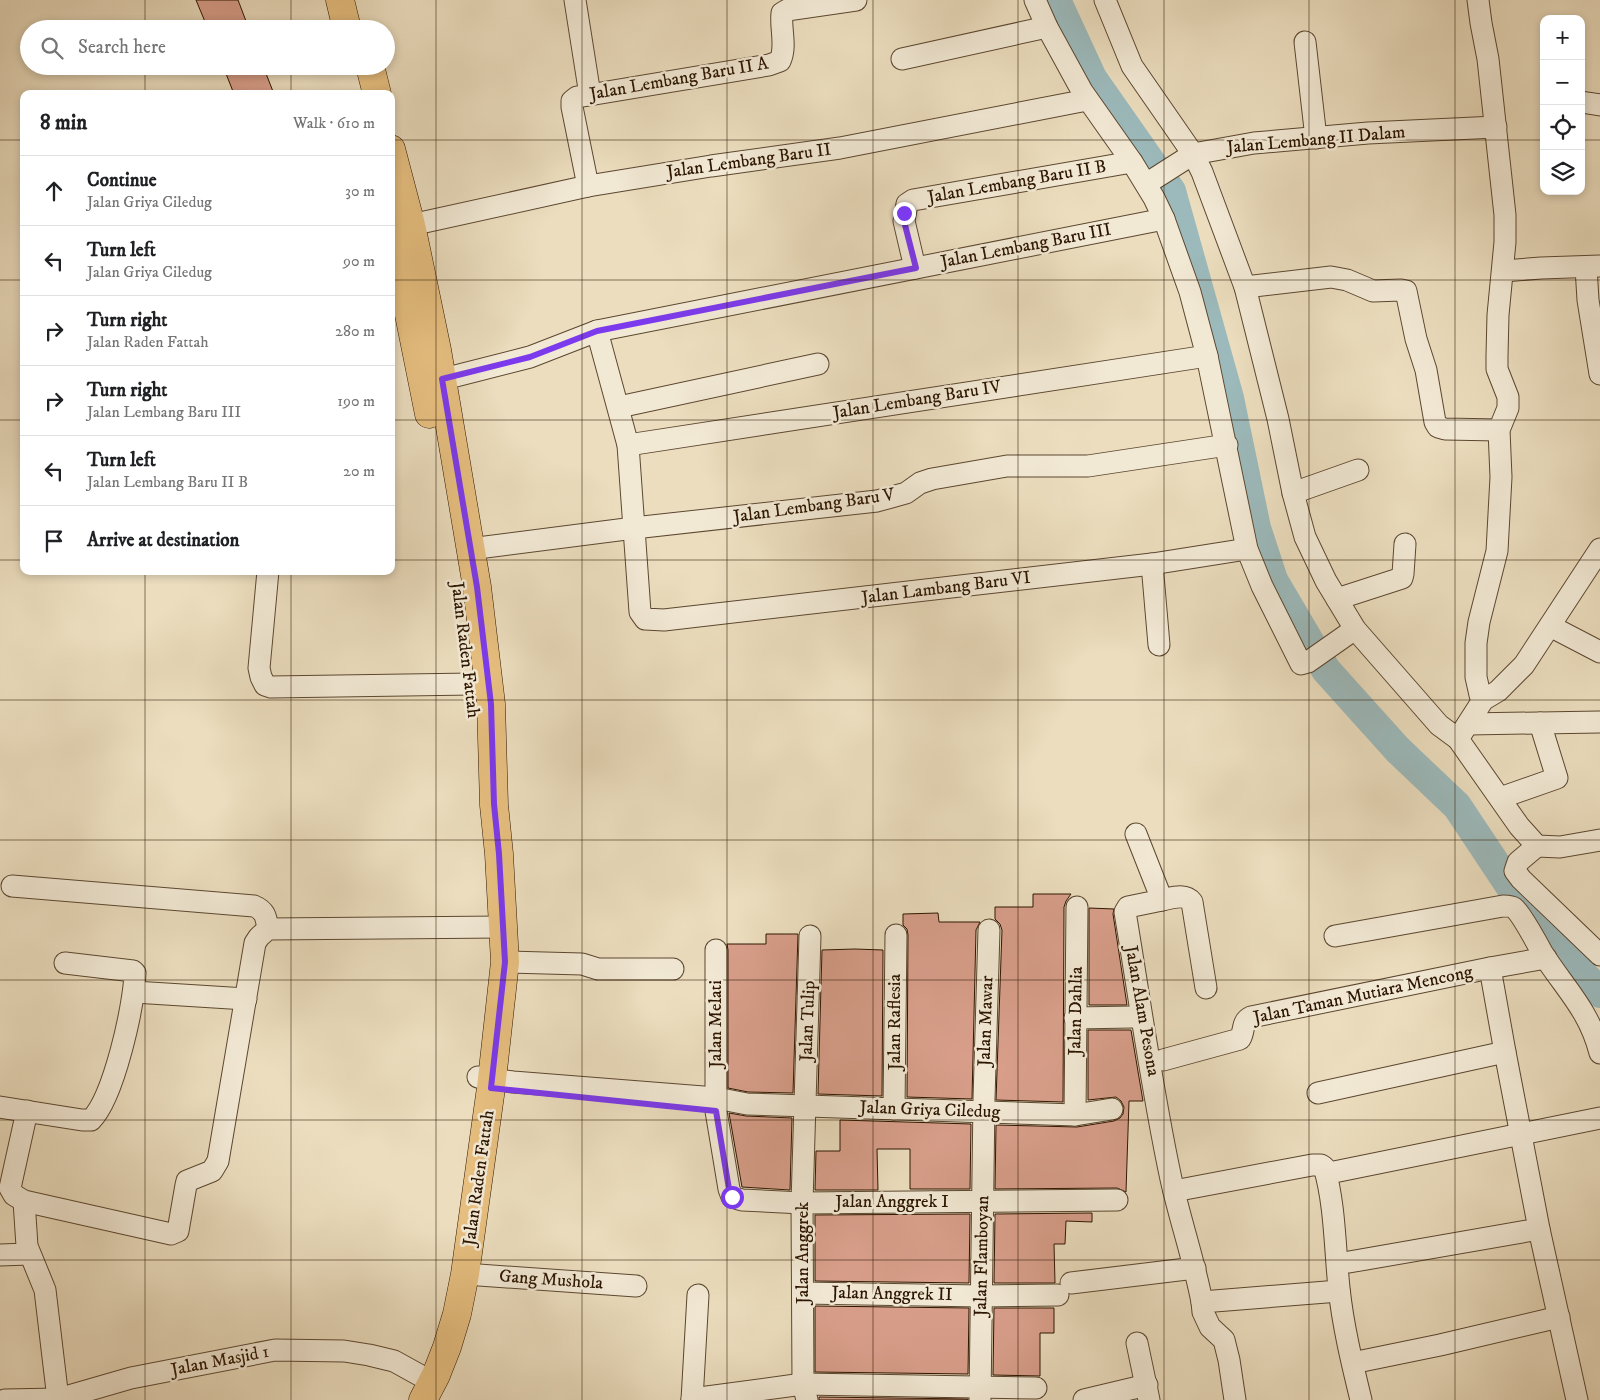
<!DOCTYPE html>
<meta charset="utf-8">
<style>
:root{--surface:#fff;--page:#f2f2f2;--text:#202124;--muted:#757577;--line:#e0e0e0}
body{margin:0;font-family:"IM FELL DW Pica",serif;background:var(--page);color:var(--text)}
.controls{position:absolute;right:15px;top:15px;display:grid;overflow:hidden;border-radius:10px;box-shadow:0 2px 8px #0003}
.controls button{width:45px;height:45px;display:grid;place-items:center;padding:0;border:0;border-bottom:1px solid var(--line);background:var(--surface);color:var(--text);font:25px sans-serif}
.stop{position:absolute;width:15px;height:15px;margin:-11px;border:4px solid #7c3aed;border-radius:50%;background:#fff}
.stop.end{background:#7c3aed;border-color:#fff;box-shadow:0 1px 5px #0008}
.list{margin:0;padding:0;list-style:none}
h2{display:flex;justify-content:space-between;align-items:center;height:65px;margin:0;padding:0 20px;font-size:21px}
h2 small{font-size:16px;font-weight:400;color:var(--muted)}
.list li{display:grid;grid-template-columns:32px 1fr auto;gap:15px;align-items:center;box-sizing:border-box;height:70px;padding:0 20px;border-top:1px solid var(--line)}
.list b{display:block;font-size:19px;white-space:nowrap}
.list p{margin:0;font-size:16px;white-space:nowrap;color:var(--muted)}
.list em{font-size:16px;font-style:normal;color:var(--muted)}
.icon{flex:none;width:28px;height:28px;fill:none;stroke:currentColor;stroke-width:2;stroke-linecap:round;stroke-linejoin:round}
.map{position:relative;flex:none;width:1600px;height:1400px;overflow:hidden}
.search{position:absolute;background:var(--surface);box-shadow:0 2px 8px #0003;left:20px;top:20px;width:375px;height:55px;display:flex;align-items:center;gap:12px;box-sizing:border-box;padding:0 18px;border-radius:28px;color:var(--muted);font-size:19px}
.panel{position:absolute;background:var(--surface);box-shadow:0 2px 8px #0003;left:20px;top:90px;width:375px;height:485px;border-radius:10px}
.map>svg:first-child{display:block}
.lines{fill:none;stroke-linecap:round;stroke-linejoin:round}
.river{stroke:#9cbabc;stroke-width:30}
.building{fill:#d89e8a;stroke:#2c1500}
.minor-casing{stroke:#5c4730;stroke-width:23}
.major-casing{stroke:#2c1500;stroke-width:29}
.minor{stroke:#f2e9d5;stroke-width:21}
.major{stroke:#e6be7f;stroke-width:28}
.route{stroke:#7c3aed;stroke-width:6}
.grid{fill:none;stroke:#2c1500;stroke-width:1;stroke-opacity:0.55}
.labels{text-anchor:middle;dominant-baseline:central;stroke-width:5;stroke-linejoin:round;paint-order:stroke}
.street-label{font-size:18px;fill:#2c1500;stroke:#f2e9d5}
</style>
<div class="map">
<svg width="1600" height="1400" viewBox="0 0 1600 1400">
<rect width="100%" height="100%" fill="#ebddbe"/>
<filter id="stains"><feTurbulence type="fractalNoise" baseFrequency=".004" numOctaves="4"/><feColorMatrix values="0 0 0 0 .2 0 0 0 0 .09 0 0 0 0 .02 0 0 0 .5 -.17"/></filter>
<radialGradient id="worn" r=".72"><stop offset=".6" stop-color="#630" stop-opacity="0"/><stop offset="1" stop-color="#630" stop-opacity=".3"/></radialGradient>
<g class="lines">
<path class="river" d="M1056,0L1092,78L1171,191L1229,398L1256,528L1273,580L1326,670L1398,750L1457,806L1530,916L1600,993"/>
</g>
<g class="building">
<path d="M196,0H238L249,29H208Z"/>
<path d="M223,66H263L274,94H234Z"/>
<path d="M1033,894H1071L1066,901L1064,907L1063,1102L996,1100L1002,930L1000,924L995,919V907H1033Z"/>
<path d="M1089,908L1114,909L1113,914L1127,1005H1089Z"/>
<path d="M938,913L939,922H980L976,930L972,1099L907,1097L908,935L907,929L903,925V914Z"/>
<path d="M766,934H798L793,1093L748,1092L728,1088V950L727,944H766Z"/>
<path d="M855,949L883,950L882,1096L818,1094L822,950Z"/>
<path d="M1088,1030H1131L1143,1101H1129L1126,1192L1117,1188L995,1189L996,1125L1077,1127L1114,1121L1120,1118L1123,1114L1124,1107L1121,1101L1116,1097L1088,1100Z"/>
<path d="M729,1113L746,1116L792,1118L790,1190L742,1187Z"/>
<path d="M840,1120L971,1124L970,1189H910V1149H877L878,1190H815L816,1151H840Z"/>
<path d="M1092,1213V1222L1066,1221L1065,1244H1054L1055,1283H994L995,1214Z"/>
<path d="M970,1214L969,1283L815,1281V1215Z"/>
<path d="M815,1306L969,1308L968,1374L815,1372Z"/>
<path d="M994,1308H1054V1333H1040V1376L993,1375Z"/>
<path d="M819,1397L968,1399V1400H819Z"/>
</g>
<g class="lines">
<g class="minor-casing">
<g id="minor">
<path d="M575,0L590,95"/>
<path d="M1035,0L1047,27L1082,91L1132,162L1154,198L1164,219L1190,292L1207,356L1247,549L1262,586L1301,664L1308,662L1355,629"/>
<path d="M1105,0L1132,66L1193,154L1202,172L1245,287L1278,419L1293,493L1305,537L1326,581L1355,629L1439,725L1458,739L1519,826L1537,846L1560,847L1600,840"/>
<path d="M1478,0L1481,23L1488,59L1505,215V242L1498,315L1497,356V369L1508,397V408L1499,430L1501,477L1497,551L1479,622L1476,643V677L1480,695L1483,700"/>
<path d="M1305,42L1316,138"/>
<path d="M902,59L1047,27"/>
<path d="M1581,102L1600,105"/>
<path d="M1146,184L1193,154L1254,143L1368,133L1496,127"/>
<path d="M588,186L572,107V101L577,97L769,65L780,61C787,46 780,29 782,13L787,10L856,0"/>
<path d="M411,225L588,186L711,166L840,148L1087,100"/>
<path d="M1586,267L1588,300L1600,374"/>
<path d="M915,268L904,221L907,204L913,200L1132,162"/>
<path d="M1503,271L1541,268L1600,266"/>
<path d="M1245,287L1331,277L1347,280L1373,291L1401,290L1406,291L1416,339L1426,370L1435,422L1438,427L1445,429L1499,430"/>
<path d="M597,331L628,445L640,612L645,619L664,620L1152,564L1247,549"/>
<path d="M428,383L530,357L597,331L1164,219"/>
<path d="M619,407L818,364"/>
<path d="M628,445L1207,356"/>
<path d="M1293,493L1358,470"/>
<path d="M470,549L634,528L877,501L906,493L920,483L932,479L1007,466H1088L1227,445"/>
<path d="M1152,564L1159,645"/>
<path d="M268,571L259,668L261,677L265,685L271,687L473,684"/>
<path d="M1337,599L1402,578L1403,574L1405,544"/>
<path d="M1550,626L1600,652"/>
<path d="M1468,724L1600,722"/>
<path d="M1458,739L1483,700L1498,691L1524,665L1600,549"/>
<path d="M1500,798L1557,778L1540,723"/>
<path d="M1136,834L1162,900L1128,907L1125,912C1140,1001 1152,1091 1171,1179C1180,1220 1194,1260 1202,1302"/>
<path d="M1537,846L1518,862L1515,871L1521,879L1600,955"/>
<path d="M12,886L254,906C266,911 266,918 268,929"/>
<path d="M1162,900C1172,898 1185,893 1192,902L1206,988"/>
<path d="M1335,936L1503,906C1507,906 1511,906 1514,908C1521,913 1538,945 1543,954C1566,990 1589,1010 1600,1053"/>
<path d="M716,950V1111L729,1189L732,1197L742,1200L802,1203L1117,1200"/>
<path d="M505,962L582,964L598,969H673"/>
<path d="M1490,968L1505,1052L1539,1229L1577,1400"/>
<path d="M134,992L246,999"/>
<path d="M1075,1018L1133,1017"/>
<path d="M1163,1060L1240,1039C1245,1031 1241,1022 1251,1017L1490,968L1546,958"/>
<path d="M478,1077L513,1082L716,1098L747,1104L1075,1115L1112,1109"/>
<path d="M1318,1093L1505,1052"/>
<path d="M0,1107L82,1120H91C114,1097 134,1006 135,973L133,971L65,963"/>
<path d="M894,1109L896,935"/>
<path d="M27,1111L10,1188L14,1195L24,1201L171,1234L178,1231L186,1185L187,1181L212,1171L218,1161L255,943L259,937L268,929L502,927"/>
<path d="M1075,1115L1077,907"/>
<path d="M1334,1172L1600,1118"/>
<path d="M1174,1191L1312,1165H1321L1324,1167C1335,1203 1335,1250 1339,1288C1343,1326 1352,1363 1361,1400"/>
<path d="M24,1201L27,1246L45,1290L58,1399"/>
<path d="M0,1255L29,1254"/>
<path d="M1349,1262L1539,1229"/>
<path d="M465,1274L636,1286"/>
<path d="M1071,1283L1195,1268"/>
<path d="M803,1293L981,1296L1058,1295"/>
<path d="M1137,1343L1149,1400"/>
<path d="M1362,1361L1440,1345L1559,1317"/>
<path d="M692,1399L803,1384L1036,1388"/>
<path d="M5,1400L58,1399L131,1378L275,1350L344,1351L369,1355L394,1361L432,1382"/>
<path d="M692,1400L698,1295"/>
<path d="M807,1400L803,1384L802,1203L810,936"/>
<path d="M980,1400L984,1099L989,930"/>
<path d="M1084,1400L1147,1385"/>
<path d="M1235,1400L1229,1360L1224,1340L1210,1327L1203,1312L1202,1302L1339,1291"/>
</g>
</g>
<g class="major-casing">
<g id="major">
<path d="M340,0L347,29"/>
<path d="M370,66L377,94"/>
<path d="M391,149L411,225L437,350L477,587L491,704L494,805L499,854L505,962L491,1088L465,1274L457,1314L447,1347L436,1375L423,1400"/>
<path d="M391,225L429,414"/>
</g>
</g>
<use href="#minor" class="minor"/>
<use href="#major" class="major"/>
</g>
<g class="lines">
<path class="route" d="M732,1197L729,1189L716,1111L491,1088L505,962L499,854L494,804L491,704L477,587L442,379L530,357L597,331L916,268L904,221V213"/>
</g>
<path class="grid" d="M145,0V29M291,0V29M436,0V1400M582,0V1400M727,0V1400M873,0V1400M1018,0V1400M1164,0V1400M1309,0V1400M1455,0V1400M145,66V94M291,66V94M0,140H24M391,140H1544M1581,140H1600M0,280H24M391,280H1600M0,420H24M391,420H1600M0,560H24M391,560H1600M145,571V1400M291,571V1400M0,700H1600M0,840H1600M0,980H1600M0,1120H1600M0,1260H1600"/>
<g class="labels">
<g class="street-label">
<text transform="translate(679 79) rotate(-10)">Jalan Lembang Baru II A</text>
<text transform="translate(1316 140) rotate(-5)">Jalan Lembang II Dalam</text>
<text transform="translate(749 161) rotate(-8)">Jalan Lembang Baru II</text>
<text transform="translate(1017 182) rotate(-10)">Jalan Lembang Baru II B</text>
<text transform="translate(1026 246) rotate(-11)">Jalan Lembang Baru III</text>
<text transform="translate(917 400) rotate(-9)">Jalan Lembang Baru IV</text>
<text transform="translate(814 506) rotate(-8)">Jalan Lembang Baru V</text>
<text transform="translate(946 588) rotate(-7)">Jalan Lambang Baru VI</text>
<text transform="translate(465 650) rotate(83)">Jalan Raden Fattah</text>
<text transform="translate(1363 995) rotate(-12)">Jalan Taman Mutiara Mencong</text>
<text transform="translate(1076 1011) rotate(-89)">Jalan Dahlia</text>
<text transform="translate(1142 1011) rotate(80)">Jalan Alam Pesona</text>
<text transform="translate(808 1021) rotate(-88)">Jalan Tulip</text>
<text transform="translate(986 1021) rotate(-88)">Jalan Mawar</text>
<text transform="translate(895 1022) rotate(-90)">Jalan Raflesia</text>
<text transform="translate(716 1024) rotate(-90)">Jalan Melati</text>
<text transform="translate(930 1110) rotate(2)">Jalan Griya Ciledug</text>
<text transform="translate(479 1178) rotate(-82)">Jalan Raden Fattah</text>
<text x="892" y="1202">Jalan Anggrek I</text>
<text transform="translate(803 1253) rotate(-90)">Jalan Anggrek</text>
<text transform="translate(982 1256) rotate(-89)">Jalan Flamboyan</text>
<text transform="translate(551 1280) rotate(4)">Gang Mushola</text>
<text transform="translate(892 1294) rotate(1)">Jalan Anggrek II</text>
<text transform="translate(220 1361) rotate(-11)">Jalan Masjid 1</text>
</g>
</g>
<rect width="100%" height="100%" filter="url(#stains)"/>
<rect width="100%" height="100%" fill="url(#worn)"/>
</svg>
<div class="controls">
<button>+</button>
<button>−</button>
<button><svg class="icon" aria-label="locate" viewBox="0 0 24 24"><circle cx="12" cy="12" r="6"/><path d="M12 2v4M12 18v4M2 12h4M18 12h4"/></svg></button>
<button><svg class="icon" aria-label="layers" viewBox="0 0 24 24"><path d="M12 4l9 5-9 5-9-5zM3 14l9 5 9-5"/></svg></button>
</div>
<div class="stop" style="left:732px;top:1197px"></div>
<div class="stop end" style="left:904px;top:213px"></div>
<div class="search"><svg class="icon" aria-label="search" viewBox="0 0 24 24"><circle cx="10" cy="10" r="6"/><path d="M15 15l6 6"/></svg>Search here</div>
<section class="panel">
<h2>8 min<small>Walk · 610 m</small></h2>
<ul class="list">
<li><svg class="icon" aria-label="ahead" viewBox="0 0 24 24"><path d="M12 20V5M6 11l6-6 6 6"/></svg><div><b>Continue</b><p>Jalan Griya Ciledug</p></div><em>30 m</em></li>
<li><svg class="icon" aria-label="left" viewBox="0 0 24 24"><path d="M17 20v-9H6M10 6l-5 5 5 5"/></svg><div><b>Turn left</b><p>Jalan Griya Ciledug</p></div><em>90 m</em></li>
<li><svg class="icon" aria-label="right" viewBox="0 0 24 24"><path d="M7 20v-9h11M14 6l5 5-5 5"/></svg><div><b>Turn right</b><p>Jalan Raden Fattah</p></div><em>280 m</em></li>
<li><svg class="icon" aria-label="right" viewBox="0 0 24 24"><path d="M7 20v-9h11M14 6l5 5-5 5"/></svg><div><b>Turn right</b><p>Jalan Lembang Baru III</p></div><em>190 m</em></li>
<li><svg class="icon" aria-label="left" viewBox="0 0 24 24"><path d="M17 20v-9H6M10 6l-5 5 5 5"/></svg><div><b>Turn left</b><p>Jalan Lembang Baru II B</p></div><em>20 m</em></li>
<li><svg class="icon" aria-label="arrive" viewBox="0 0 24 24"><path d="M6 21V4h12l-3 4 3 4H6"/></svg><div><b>Arrive at destination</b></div></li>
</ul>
</section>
</div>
